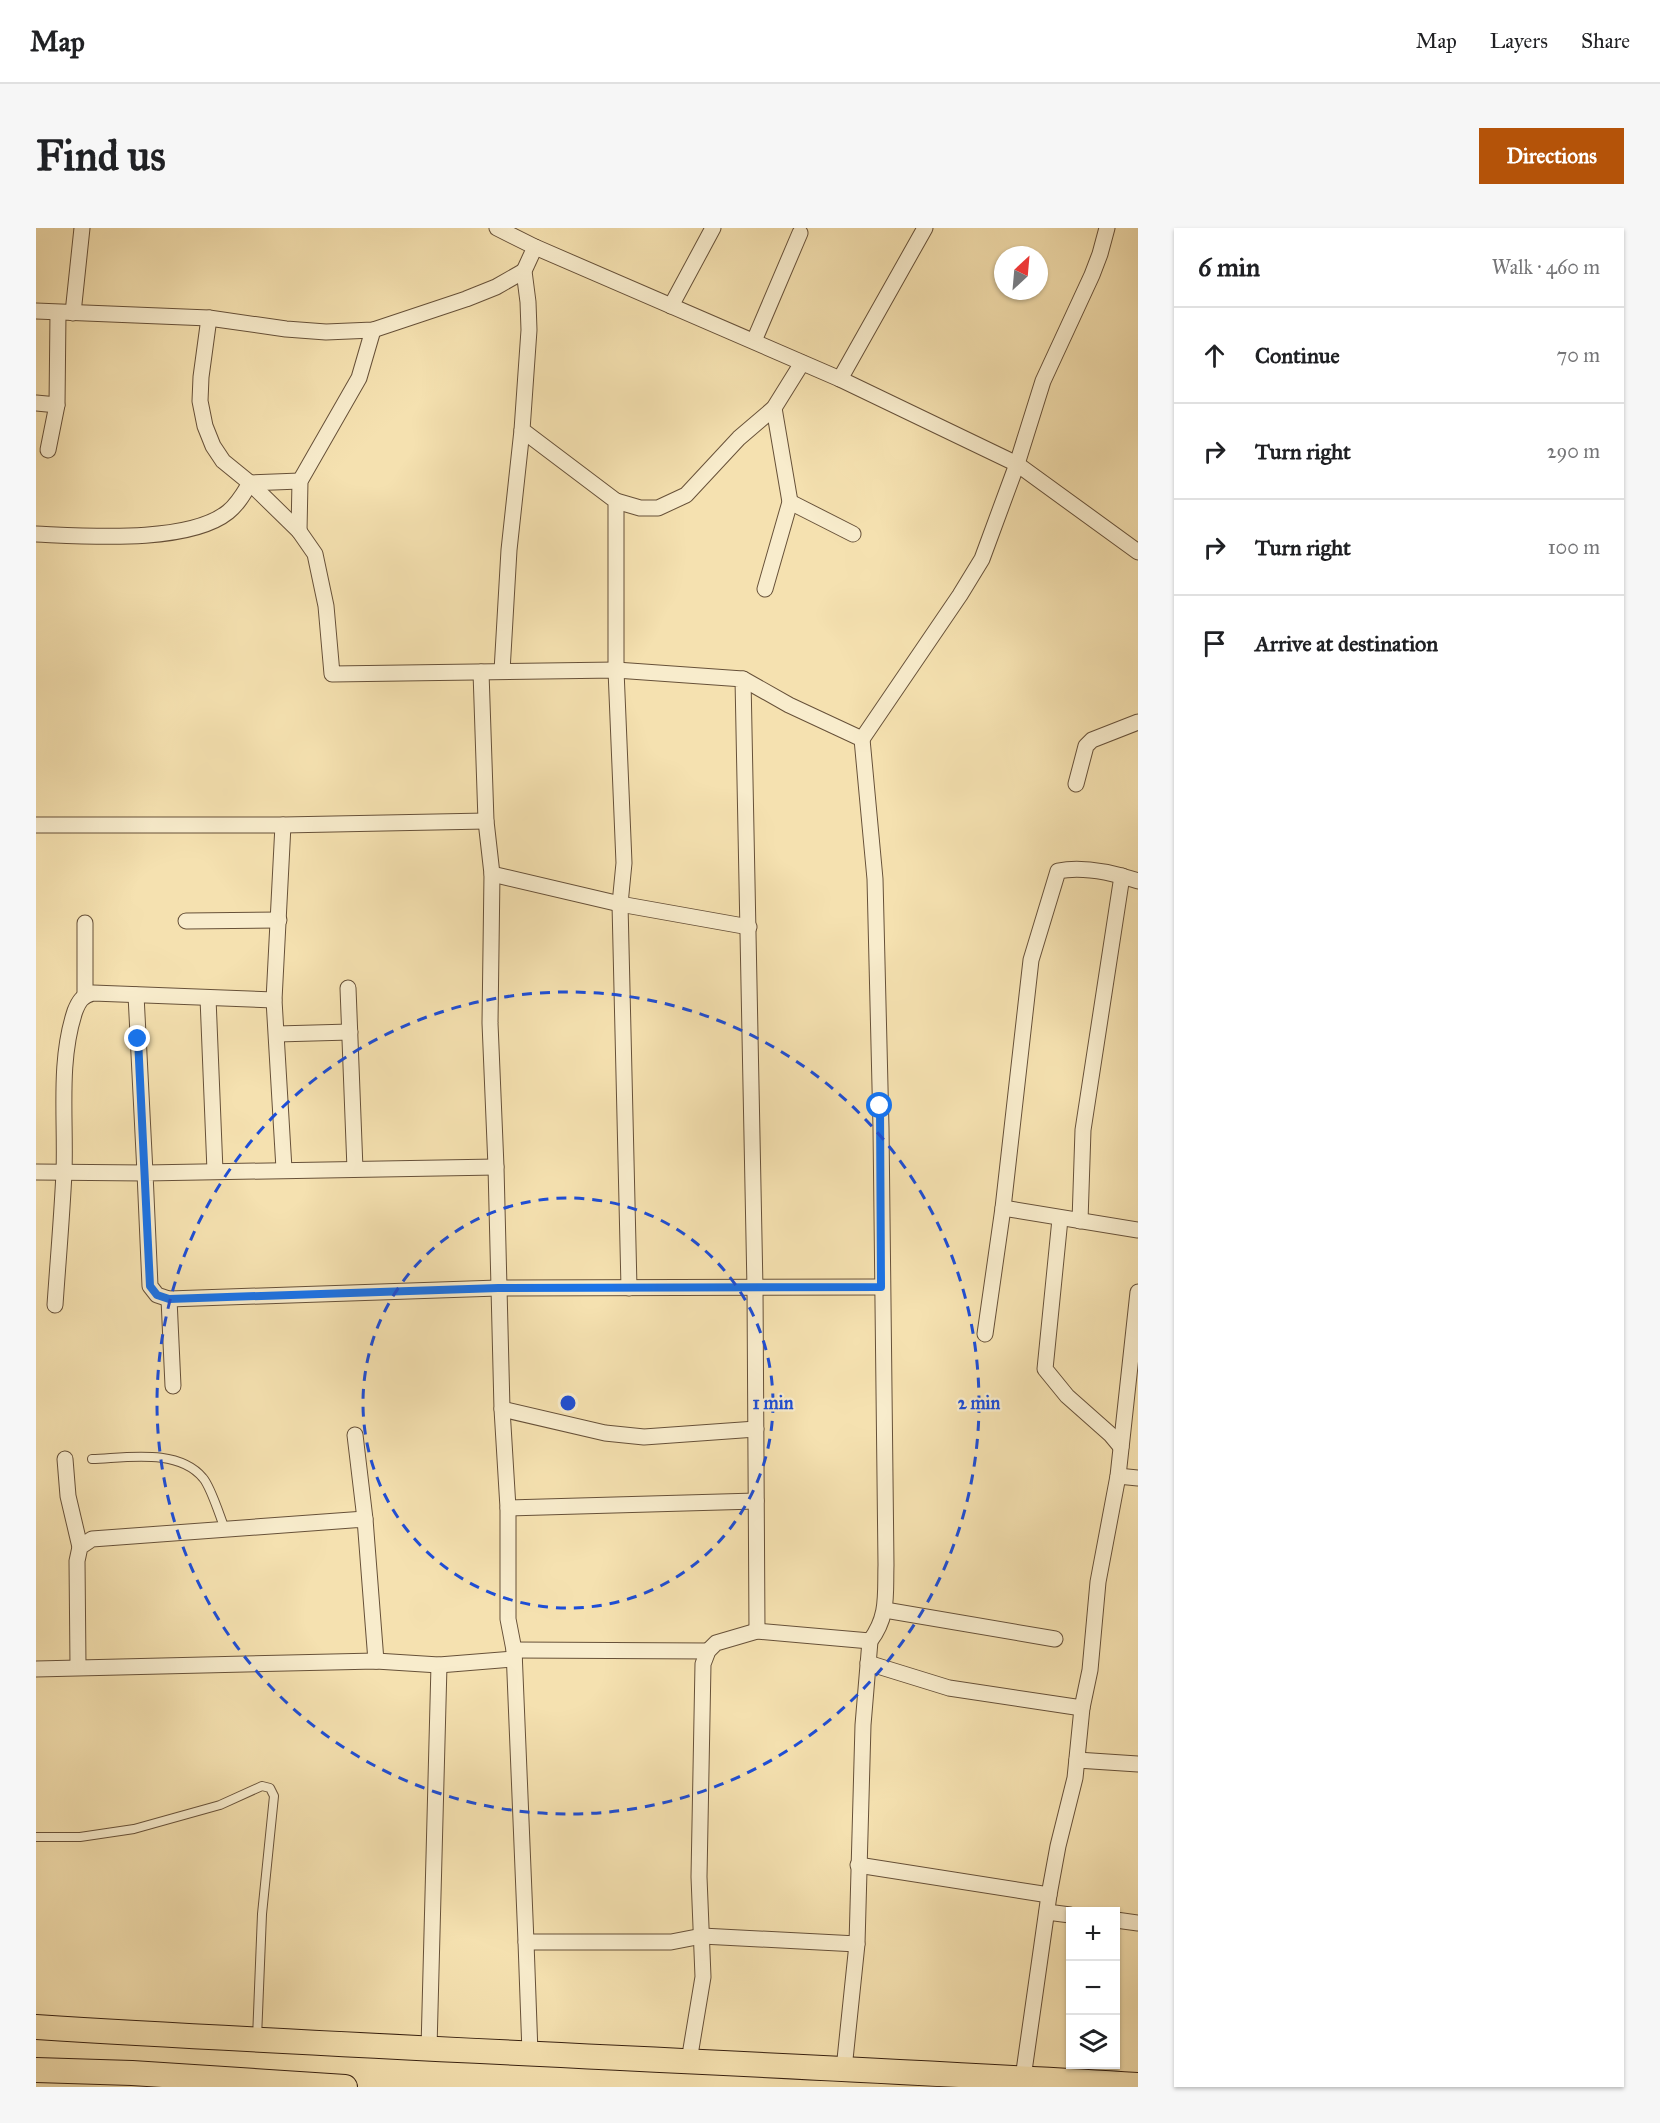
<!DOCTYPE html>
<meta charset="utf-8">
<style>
:root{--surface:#fff;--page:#f6f6f6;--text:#202124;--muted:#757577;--line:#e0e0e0;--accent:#b45309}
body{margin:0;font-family:"IM FELL Great Primer",serif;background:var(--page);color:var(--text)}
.controls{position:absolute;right:18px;bottom:18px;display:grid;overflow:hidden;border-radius:0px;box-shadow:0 2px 4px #0004}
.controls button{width:54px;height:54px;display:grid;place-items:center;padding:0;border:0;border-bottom:2px solid var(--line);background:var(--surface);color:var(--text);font:30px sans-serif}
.compass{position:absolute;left:958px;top:18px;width:54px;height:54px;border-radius:50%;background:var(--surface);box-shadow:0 2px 4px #0004;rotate:26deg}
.stop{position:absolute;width:18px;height:18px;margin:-14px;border:4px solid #1a73e8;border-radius:50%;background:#fff}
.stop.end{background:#1a73e8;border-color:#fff;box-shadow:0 2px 6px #0008}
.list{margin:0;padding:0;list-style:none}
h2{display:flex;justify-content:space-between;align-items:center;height:78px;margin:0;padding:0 24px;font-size:26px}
h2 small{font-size:20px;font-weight:400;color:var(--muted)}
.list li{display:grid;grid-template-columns:39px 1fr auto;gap:18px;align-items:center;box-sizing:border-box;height:96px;padding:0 24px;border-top:2px solid var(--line)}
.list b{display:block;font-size:22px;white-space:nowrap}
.list em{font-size:20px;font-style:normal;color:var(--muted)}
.icon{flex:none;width:33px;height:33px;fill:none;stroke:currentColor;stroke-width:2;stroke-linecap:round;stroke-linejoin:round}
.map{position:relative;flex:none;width:1102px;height:1859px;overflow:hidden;border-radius:0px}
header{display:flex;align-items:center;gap:36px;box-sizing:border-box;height:84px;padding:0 30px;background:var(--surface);border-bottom:2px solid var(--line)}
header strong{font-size:28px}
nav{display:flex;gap:33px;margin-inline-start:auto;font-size:21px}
.intro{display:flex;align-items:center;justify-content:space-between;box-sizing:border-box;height:144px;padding:0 36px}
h1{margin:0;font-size:42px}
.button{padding:15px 27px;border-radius:0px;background:var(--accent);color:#fff;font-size:21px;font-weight:700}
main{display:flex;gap:36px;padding:0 36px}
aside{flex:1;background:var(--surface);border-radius:0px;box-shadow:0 2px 4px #0004}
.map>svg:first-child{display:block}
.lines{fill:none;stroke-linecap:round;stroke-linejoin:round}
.lane-casing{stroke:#675139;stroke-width:10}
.street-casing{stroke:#675139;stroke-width:17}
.primary-casing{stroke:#382111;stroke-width:26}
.lane{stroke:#f8eccc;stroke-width:8}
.street{stroke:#f8eccc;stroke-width:15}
.primary{stroke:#f5e1b0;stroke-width:24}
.route{stroke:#1a73e8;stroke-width:8}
.ring{fill:none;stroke:#1d4ed8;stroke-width:3;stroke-dasharray:10 8}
.centre{fill:#1d4ed8;stroke:#f8eccc;stroke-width:3}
.ring-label{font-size:18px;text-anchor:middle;font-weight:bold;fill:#1d4ed8;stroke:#f8eccc;stroke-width:4.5;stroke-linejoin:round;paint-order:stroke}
</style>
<header>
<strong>Map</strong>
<nav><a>Map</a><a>Layers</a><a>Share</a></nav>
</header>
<div class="intro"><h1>Find us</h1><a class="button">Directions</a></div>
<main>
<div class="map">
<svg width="1102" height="1859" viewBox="0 0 1102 1859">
<rect width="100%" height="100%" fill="#f5e1b0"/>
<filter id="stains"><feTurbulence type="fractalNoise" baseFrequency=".00333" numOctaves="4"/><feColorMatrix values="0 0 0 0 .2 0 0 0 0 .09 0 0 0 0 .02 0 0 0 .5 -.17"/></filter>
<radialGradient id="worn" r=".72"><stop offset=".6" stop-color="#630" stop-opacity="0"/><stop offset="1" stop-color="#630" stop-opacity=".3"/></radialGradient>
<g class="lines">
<g class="lane-casing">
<g id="lane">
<path d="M56,1231C90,1230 142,1220 167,1250C175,1259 184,1289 189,1301"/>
<path d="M0,1609H44L98,1601L184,1577L226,1558L234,1560L238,1568L226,1686L221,1810"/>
</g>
</g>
<g class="street-casing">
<g id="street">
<path d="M461,0L499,19L804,151L981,236L1102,324"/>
<path d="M499,19L488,43L492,74L493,102L486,202L580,273V442L588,635L584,676L593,1060"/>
<path d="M635,78L677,0"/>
<path d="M0,83L173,90L250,101L290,104L337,102L430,71L460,59L488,43"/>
<path d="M37,85L46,0"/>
<path d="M173,90L165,149L164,173L169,198L177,218L187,233L214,255L263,303L279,326L290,378L296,446L580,442L707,451L719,1061L721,1403"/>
<path d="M718,113L764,5"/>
<path d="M804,151L889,0"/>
<path d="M0,175L21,177"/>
<path d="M12,222L21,177L22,85"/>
<path d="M580,273L604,280H622L650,267L703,210L738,180L766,135"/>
<path d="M754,274L817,306"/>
<path d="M263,303L264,253L323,150L337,102"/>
<path d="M0,306C50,308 152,316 192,284C202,276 208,265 214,255L264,253"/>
<path d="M729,361L754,274L738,180"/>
<path d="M466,443L473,322L486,202"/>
<path d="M445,444L450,593L456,646L454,795L460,939L466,1181L472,1280V1391L478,1422L490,1714"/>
<path d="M826,511L924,367L946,331L981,236L1007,153L1056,47L1064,26L1071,0"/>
<path d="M1040,556L1050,518L1056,512L1102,494"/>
<path d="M0,597H247L450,593"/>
<path d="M247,597L238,772L248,941"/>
<path d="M456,646L584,676L713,699"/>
<path d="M150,693L243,692"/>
<path d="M312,760L319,941"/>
<path d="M49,767V695"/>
<path d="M172,770L179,943"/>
<path d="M241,806L314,804"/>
<path d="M460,939L109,945L114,1058L121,1067L133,1071L462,1060L845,1059"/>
<path d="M0,944L109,945L100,767"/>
<path d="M967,980L1102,1002"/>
<path d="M1024,991L1009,1141L1031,1168L1075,1207L1085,1219"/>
<path d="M1044,993L1047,902L1086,648"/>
<path d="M133,1071L137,1158"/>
<path d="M19,1077C22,1033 26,988 28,944C30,891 22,834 39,783C43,773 46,768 57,765L238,772"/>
<path d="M949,1106L967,980L995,732L1022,643C1047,638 1078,645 1102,653"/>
<path d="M466,1181L569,1205L608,1209L720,1201"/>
<path d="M319,1207L329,1291"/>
<path d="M29,1231L32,1268L44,1319"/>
<path d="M1082,1248L1102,1250"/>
<path d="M472,1280L720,1273"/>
<path d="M849,1382L1019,1411"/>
<path d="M478,1422L672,1423"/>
<path d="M832,1435L913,1460L1046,1480"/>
<path d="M42,1438L41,1333L44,1319L56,1311L329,1291L340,1433"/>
<path d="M0,1441L340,1433L403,1437L478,1431"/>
<path d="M1041,1532L1102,1536"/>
<path d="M822,1637L1013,1667"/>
<path d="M1011,1684L1034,1687"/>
<path d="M1080,1692L1102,1695"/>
<path d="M393,1820L403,1437"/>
<path d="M494,1825L490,1714H635L666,1708L821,1716"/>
<path d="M653,1833L667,1749L663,1649L667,1436L672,1423L680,1415L721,1403L834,1413C853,1388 849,1366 850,1337L845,900L839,651L826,511L753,477L707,451"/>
<path d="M808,1841L821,1716L827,1497L834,1413"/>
<path d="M987,1850L1013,1667L1022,1618L1039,1550L1046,1480L1054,1442L1062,1354L1082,1248L1102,1064"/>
</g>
</g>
<g class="primary-casing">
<g id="primary">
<path d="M0,1799C367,1822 735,1835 1102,1857"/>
<path d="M0,1842L96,1845L309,1859"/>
</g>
</g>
<use href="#lane" class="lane"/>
<use href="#street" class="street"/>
<use href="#primary" class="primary"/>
</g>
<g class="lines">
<path class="route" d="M102,811L114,1058L121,1067L133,1071L462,1060L845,1059L844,878"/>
</g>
<g class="ring">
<circle cx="532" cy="1175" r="205"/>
<circle cx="532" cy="1175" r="411"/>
</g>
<circle cx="532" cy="1175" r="9" class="centre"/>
<g class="ring-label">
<text x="737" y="1181">1 min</text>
<text x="943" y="1181">2 min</text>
</g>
<rect width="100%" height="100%" filter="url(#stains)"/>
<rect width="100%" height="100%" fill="url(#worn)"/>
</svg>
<div class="controls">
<button>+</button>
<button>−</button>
<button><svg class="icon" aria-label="layers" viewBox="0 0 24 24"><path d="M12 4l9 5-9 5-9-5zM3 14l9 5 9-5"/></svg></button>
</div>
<svg class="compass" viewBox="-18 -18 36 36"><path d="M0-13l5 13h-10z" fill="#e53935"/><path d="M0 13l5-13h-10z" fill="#757577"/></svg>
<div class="stop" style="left:844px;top:878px"></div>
<div class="stop end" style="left:102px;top:811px"></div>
</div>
<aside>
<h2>6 min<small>Walk · 460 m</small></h2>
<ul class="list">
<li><svg class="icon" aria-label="ahead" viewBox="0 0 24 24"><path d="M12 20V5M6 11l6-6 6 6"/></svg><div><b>Continue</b></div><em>70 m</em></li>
<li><svg class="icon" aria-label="right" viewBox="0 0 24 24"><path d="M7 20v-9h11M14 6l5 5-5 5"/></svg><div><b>Turn right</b></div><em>290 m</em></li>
<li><svg class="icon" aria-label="right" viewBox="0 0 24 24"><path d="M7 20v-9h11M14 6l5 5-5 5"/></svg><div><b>Turn right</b></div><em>100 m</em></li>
<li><svg class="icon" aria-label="arrive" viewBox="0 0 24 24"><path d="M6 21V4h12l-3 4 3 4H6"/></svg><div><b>Arrive at destination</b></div></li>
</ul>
</aside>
</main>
